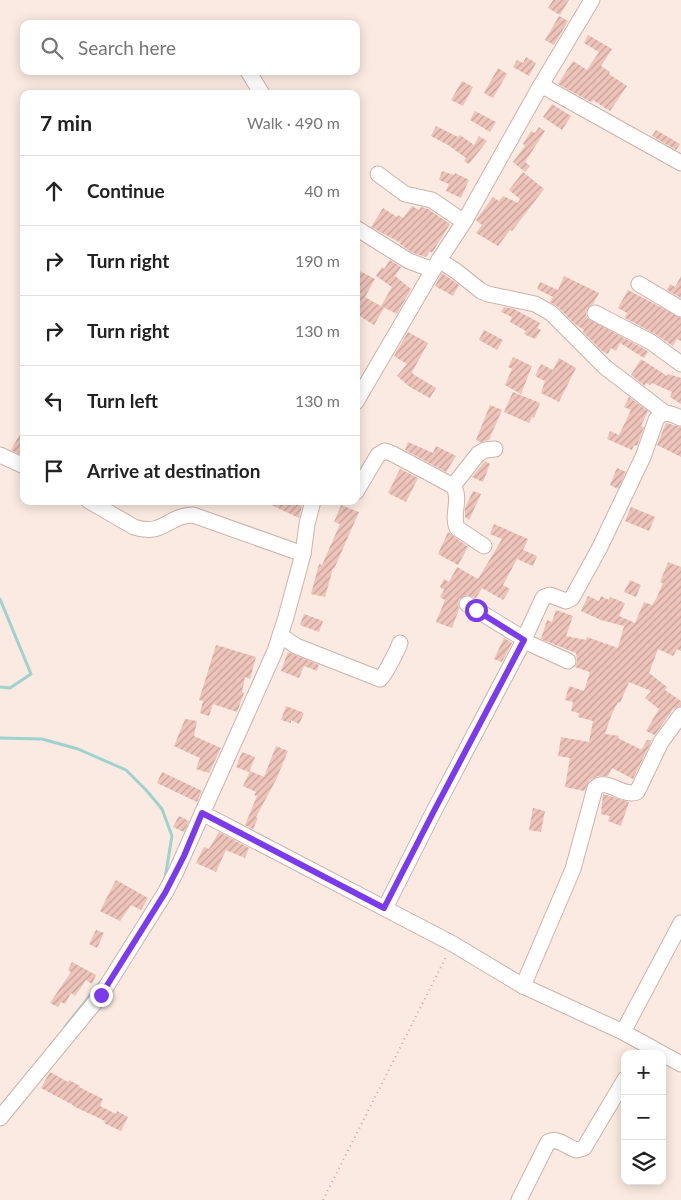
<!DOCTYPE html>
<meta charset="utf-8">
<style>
:root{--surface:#fff;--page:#f6f6f6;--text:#222;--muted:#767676;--line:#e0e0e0}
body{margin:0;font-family:Lato,sans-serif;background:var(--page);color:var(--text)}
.controls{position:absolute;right:15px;bottom:15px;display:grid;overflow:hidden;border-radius:10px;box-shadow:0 2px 12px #0003}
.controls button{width:45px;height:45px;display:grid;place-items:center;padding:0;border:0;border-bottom:1px solid var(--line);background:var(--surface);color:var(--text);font:25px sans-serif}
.stop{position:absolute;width:15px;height:15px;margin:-11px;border:4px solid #7c3aed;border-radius:50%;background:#fff}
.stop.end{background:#7c3aed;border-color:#fff;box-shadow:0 1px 5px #0008}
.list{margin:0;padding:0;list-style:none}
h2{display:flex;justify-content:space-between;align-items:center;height:65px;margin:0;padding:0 20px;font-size:21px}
h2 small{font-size:16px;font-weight:400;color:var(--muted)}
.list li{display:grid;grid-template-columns:32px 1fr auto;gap:15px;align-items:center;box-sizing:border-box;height:70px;padding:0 20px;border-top:1px solid var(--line)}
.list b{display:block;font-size:19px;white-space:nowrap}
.list em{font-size:16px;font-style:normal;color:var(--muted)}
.icon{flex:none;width:28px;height:28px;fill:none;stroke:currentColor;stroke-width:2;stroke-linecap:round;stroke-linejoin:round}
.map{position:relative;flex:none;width:681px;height:1200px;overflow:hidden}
.search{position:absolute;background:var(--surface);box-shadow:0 2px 12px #0003;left:20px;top:20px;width:340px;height:55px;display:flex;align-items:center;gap:12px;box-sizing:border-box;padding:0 18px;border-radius:10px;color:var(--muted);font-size:19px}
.panel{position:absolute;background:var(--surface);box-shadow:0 2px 12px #0003;left:20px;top:90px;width:340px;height:415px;border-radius:10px}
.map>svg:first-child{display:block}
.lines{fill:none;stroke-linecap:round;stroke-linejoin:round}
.stream{stroke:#9ed2cf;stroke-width:3}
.building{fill:url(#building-hatch)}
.minor-casing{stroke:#cbb3ab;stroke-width:17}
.path{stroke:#d1a79e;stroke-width:2;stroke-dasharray:1 4;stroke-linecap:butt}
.minor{stroke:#fff;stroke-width:15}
.route{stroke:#7c3aed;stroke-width:6}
</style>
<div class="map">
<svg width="681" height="1200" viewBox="0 0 681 1200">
<defs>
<pattern id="building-hatch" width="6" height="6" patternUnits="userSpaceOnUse" patternTransform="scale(1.25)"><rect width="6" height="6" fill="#edc3ba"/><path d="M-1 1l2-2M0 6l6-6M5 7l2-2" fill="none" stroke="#c4a199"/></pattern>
</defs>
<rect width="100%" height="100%" fill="#faeae1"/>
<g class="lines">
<g class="stream">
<path d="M0,599L31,674L10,688L0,687"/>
<path d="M0,738L42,739L78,749L126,770L146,790L162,809L172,836L165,878"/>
<path d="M65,1027L103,979"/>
</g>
</g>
<g class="building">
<path d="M553,0H569L560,15L548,8Z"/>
<path d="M559,16L568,21L554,45L545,40Z"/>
<path d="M588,35L612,49L601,66L610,72L609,74L627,86L610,111L593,100L591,102L558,84L573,61L587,70L599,52L584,43Z"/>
<path d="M526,57L536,63L529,76L513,67L517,60L523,63Z"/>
<path d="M498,68L507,74L493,98L484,93Z"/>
<path d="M462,81L473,87L463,106L451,100Z"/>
<path d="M552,104L571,116L562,130L543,117Z"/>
<path d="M475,111L496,122L490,132L470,120Z"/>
<path d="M436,126L458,137L460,135L474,145L479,136L487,141L469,164L464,161L466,158L448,145L431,136Z"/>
<path d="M539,127L545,131L525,162L530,166L525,172L513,162L525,146L523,144L531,131L535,133Z"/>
<path d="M656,130L680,144L676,150L652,136Z"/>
<path d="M442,171L454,175L455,173L469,180L461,198L446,191L449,184L439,180Z"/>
<path d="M523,172L544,189L512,231L510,230L498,246L476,233L482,225L476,220L493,197L499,201L503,196L518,203L520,199L509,190Z"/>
<path d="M412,206L419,210L421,207L428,209L450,224L432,253L430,251L426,257L413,253L400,244L401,243L371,227L383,208L397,217L398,215L403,218Z"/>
<path d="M390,260L401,267L395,276L411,289L397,314L381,306L392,287L376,276L382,267L384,269Z"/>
<path d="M356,269L375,279L365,297L384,308L374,325L358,315L359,312L358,311L356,315Z"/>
<path d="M442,273L459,285L453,296L435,286Z"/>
<path d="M564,276L599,293L593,304L587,309L586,314L587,318L646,350L648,352L644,358L620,343L616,351L611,348L608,354L602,351L583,332L584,330L575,324L557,306L550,302L553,297L537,289L540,282L558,290Z"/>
<path d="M681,276V298L667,290L670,284L675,287Z"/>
<path d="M628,290L681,318V341L677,339L673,346L655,334L625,318L627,313L618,308Z"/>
<path d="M504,307L514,309L540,323L537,328L541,330L535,339L524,334L526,331L510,322L512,317L501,312Z"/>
<path d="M484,330L503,340L497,350L479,340Z"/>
<path d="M408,332L428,343L412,372L413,374L436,388L430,398L410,387L397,376L407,364L394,356Z"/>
<path d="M513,357L532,366L521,394L505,385L512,369L508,367Z"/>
<path d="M559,358L576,368L559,402L541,393L545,381L535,376L541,364L553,370Z"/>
<path d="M641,359L667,376L668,374L681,378V404L670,397L672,392L652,383L650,385L646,383L645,386L631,375Z"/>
<path d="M513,392L540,403L534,418L532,417L529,423L504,412Z"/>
<path d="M629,397L648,411L641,426L644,427L637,446L634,445L632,450L607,439L610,431L619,435L631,410L624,407Z"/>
<path d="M490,405L502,410L489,440L481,442L476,440Z"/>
<path d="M666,423L681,427V457L657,445Z"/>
<path d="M24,427V445L19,454L11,450Z"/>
<path d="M408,442L433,453L436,446L456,456L446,472L405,450Z"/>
<path d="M485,461L490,464L483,482L472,477Z"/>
<path d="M617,468L626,472L618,489L610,485Z"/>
<path d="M400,469L418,478L406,502L388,493Z"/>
<path d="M473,491L481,494L469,520L465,517V508Z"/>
<path d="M263,501H291L302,506L299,518Z"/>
<path d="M341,505L359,512L334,569L333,568L325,597L311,594L319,564L322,565L340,524L334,522Z"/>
<path d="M631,507L655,517L649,531L625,521Z"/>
<path d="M494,524L528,539L523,550L537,556L533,566L517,559L503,585L510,589L503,600L482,588L476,598L467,595L459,599L458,604L459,609L452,628L436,622L445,600L440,597L444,590L440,587L444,579L449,582L457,567L478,579L502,539L490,534Z"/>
<path d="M448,532L468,547L458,565L438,554Z"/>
<path d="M668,562L681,567V651L677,649L673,656L658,649L649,673L667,687L665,690L681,701V706L673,709L655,735L646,731L659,709L645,698L651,691L629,682L620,703L618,702L611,716L605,734L619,736L618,738L640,749H642L647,740H652L633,779L612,768L608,776H598L590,780L584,791L565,787L570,758L558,756L561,737L589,742L593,721L578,717L579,713L571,711L573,702L565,700L569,686L584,691L590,672L575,667L577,661L576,653L541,639L547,620L552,622L556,610L573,616L566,636L586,640L587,637L618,648L624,626L601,620L581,611L588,596L599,601L601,596L609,600L610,597L625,603L619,616L635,623L644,602L652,605L656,599L663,583L660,582Z"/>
<path d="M630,580L641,585L636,597L624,592Z"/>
<path d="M304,614L323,621L319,632L300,625Z"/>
<path d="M504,638L512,643L502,662L494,659Z"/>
<path d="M216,645L256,657L250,679L245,677L242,692L244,693L237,712L213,704L209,716L200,713L203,701L199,700Z"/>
<path d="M288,652L319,665L317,671L304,666L299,678L281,671Z"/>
<path d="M286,706L304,713L299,724L291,720V723L281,720Z"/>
<path d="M185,719L197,721L194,736L221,748L209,773L196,769L200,758L174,746Z"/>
<path d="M276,746L288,751L276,780L256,817L258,818L253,829L245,825L257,796L254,795L256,792L243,786L250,771L264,777Z"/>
<path d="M242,752L255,757L249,772L236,767Z"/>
<path d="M162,772L202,791L197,802L157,783Z"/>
<path d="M603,794L629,802L621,826L608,821L610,816L601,814Z"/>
<path d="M533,808L545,811L541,832L529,830Z"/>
<path d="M179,816L189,821L184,832L173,827Z"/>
<path d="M219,832L249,848L245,858L226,850L216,872L196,863L204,847L209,849Z"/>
<path d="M116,880L148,898L141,910L131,905L120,921L100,911Z"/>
<path d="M96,930L104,933L97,948L89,944Z"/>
<path d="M72,962L96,975L92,984L86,980L75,996L71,993L65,1004L61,1002L58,1007L50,1003L71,972L68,970Z"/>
<path d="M50,1072L68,1082L69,1080L80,1086L79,1087L103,1099L100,1106L116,1114L117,1111L128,1117L121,1131L104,1123L105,1121L73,1106V1105L41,1088Z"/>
</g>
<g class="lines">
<g class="minor-casing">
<g id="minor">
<path d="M248,71L262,94"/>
<path d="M541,85L681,163"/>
<path d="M378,174L405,194L432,200L464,222"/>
<path d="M356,228L409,261L433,270"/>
<path d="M439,260L456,271L481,291L488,294L535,304L551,313L605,367L665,413"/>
<path d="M639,284L681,309"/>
<path d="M595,313L651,342L681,364"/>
<path d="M356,402L439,260L464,222L541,85L592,0"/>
<path d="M0,455L24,466"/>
<path d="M453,486L478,454L485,450L495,449"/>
<path d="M356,492L378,455L385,451L393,454L453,486C462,498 451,515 457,528L484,546"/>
<path d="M89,501L134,527C163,537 168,515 193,515L303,554"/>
<path d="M467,604L524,639"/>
<path d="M280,635L296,646L380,679C385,675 397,651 400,643"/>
<path d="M524,641L568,661"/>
<path d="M202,813L453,944L523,986L623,1032L681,1064"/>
<path d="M385,908L435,809L520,648L542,600L544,597L550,595L566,601L572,598L599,549L643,457L656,420C663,409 671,414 681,418"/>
<path d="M523,986L573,869L595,788C607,777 623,798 637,792L661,742L681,715"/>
<path d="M623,1032L681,923"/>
<path d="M0,1118L101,995L165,893L175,874L275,651L286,617L303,554L307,524L313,501"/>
<path d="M519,1200L548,1142C558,1137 567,1147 576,1150L584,1148L625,1079"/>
</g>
</g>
<path class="path" d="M323,1200L447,955"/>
<use href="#minor" class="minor"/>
</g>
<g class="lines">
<path class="route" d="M101,995L165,893L184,856L202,813L384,908L435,809L524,640L476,610"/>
</g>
</svg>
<div class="controls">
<button>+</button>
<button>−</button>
<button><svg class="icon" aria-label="layers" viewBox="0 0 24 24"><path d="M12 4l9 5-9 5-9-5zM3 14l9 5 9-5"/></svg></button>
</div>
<div class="stop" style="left:476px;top:610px"></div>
<div class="stop end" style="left:101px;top:995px"></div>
<div class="search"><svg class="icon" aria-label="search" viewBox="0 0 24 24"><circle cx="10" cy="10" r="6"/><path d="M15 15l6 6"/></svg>Search here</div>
<section class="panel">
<h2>7 min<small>Walk · 490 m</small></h2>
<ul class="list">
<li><svg class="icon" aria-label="ahead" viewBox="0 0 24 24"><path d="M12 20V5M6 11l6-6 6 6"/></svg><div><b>Continue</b></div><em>40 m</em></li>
<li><svg class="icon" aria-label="right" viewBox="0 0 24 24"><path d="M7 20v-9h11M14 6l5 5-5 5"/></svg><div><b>Turn right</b></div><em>190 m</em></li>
<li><svg class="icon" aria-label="right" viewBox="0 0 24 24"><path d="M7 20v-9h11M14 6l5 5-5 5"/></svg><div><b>Turn right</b></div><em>130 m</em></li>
<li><svg class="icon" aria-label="left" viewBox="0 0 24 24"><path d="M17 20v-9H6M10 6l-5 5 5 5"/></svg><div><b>Turn left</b></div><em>130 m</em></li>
<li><svg class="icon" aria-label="arrive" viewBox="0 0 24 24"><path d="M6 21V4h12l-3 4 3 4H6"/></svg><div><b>Arrive at destination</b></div></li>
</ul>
</section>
</div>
